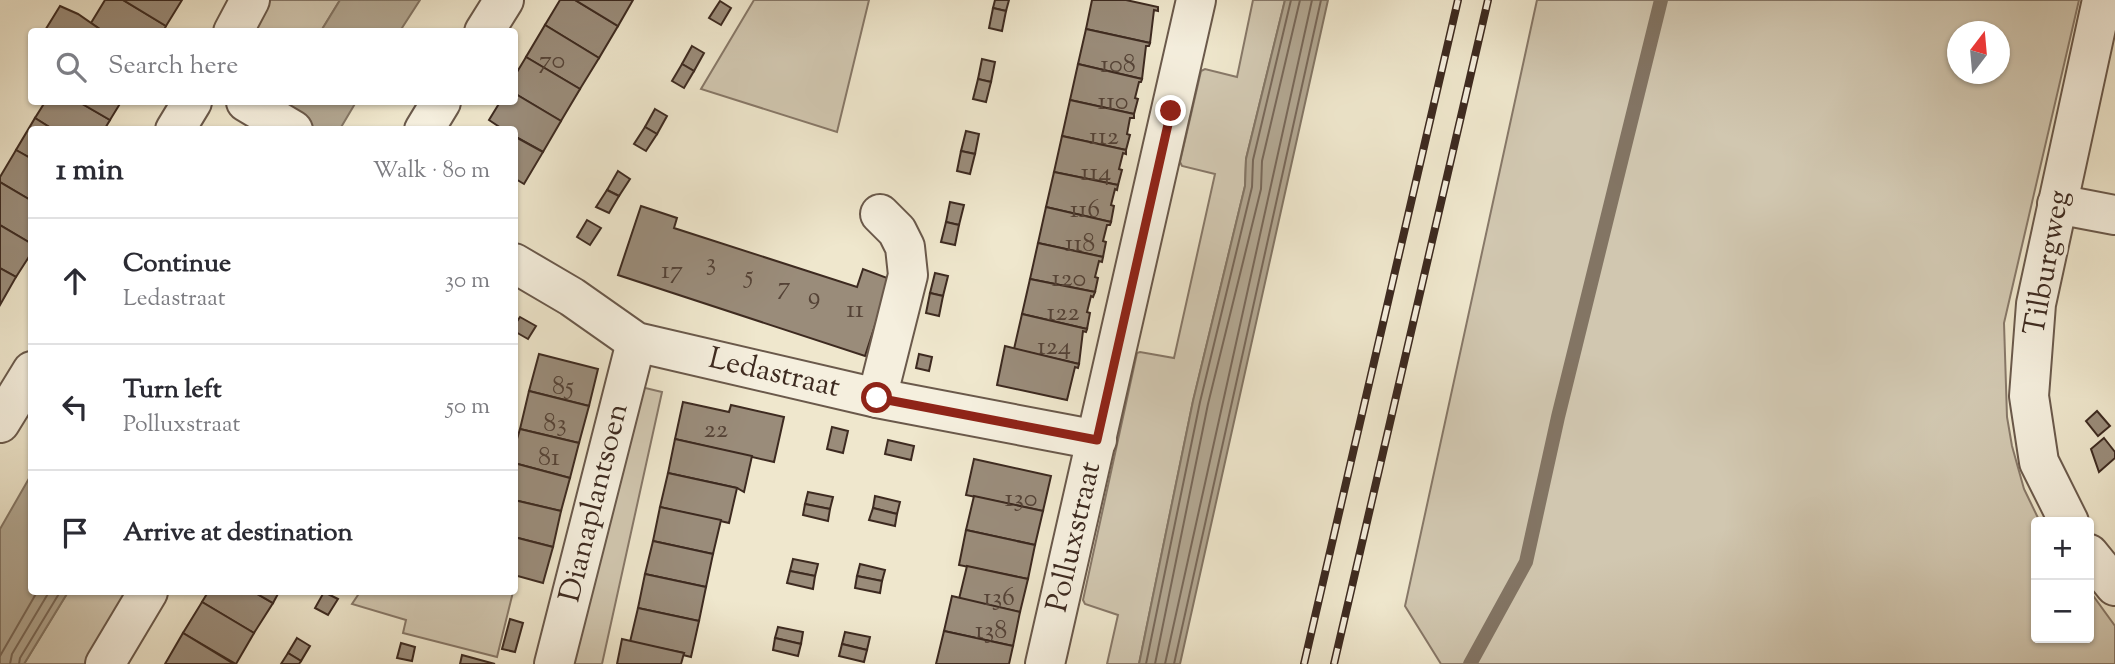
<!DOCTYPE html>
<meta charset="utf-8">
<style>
:root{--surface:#fff;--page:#f7f7f7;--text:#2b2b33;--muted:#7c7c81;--line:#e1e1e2}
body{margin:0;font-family:"Sorts Mill Goudy",serif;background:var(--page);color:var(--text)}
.controls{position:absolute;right:21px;bottom:21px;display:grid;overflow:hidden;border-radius:7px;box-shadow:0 2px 5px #0004}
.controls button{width:63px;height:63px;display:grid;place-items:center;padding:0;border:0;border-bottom:2px solid var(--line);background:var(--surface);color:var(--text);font:35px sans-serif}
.compass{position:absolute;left:1947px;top:21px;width:63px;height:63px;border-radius:50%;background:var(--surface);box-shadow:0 2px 5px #0004;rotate:16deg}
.stop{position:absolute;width:21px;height:21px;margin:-16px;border:5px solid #8f2418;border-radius:50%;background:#fff}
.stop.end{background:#8f2418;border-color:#fff;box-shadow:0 2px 7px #0008}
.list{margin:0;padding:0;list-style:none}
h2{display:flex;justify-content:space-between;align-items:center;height:91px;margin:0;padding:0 28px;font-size:30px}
h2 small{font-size:23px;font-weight:400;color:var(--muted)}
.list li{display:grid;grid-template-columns:46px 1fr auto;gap:21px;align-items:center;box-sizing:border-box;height:126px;padding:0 28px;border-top:2px solid var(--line)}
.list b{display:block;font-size:26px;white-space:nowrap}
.list p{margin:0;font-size:23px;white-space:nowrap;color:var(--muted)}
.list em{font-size:23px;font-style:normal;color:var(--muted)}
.icon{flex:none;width:38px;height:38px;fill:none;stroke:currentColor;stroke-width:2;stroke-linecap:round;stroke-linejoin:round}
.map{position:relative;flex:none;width:2115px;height:664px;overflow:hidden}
.search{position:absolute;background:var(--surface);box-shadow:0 2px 5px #0004;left:28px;top:28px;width:490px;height:77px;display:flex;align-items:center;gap:18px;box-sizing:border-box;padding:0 24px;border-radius:7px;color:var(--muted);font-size:26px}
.panel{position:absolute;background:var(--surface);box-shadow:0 2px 5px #0004;left:28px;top:126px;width:490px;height:469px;border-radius:7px}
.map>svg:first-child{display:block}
.green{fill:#d1c7b0;stroke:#877868;stroke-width:2;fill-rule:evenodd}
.water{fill:#b2a792;stroke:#837564;stroke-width:2}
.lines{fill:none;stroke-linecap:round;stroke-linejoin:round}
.shore{stroke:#786859;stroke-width:2}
.stream{stroke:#837564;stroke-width:14}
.building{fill:#9a8c7a;stroke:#3d2a20;stroke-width:2}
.minor-casing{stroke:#6a594b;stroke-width:42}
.minor{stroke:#f5efde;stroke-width:38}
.rail-casing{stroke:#3d2a20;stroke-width:8}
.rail{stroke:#f5efde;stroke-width:5;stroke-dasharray:16;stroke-linecap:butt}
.route{stroke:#8f2418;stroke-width:9}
.labels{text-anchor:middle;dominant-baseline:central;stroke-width:7;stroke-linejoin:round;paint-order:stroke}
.number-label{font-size:26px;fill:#544236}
.street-label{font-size:30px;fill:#3d2a20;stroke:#f5efde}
</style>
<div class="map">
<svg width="2115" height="664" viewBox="0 0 2115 664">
<rect width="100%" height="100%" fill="#efe7cd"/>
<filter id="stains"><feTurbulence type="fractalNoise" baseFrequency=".00286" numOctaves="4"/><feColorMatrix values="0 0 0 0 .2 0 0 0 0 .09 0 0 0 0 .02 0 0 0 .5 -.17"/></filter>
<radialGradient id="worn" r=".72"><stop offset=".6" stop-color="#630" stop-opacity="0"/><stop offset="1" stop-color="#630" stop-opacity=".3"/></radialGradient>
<g class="green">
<path d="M265,0H340L321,31L247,32Z"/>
<path d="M754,0H869L837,132L701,89Z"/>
<path d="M1253,0H1285L1246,159L1245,186L1193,401L1139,664H1107L1118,615L1085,604L1083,600L1137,353L1140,352L1174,358L1215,174L1182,166L1180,162L1201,71L1205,69L1237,77Z"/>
<path d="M1537,0H2079L2004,323L2007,417L2012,446L2024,489L2040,522H2036V638H2089V590L2115,626V664H1441L1405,606ZM1958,32H2000V74H1958Z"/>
<path d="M637,386L662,392L602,664H567Z"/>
<path d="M68,592H131L88,664H24Z"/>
<path d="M360,592H513L497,657L403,633L406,620L352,604Z"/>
</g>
<g class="water">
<path d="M340,0H420L400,31H321Z"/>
<path d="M1285,0H1328L1180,664H1139L1193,401L1245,186L1246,159Z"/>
<path d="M279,102H356L340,129L262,130Z"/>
<path d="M31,475L32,592H68L24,664H0V529Z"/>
</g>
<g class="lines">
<g class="shore">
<path d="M0,656L37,592"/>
<path d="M10,664L12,654L49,592"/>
<path d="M19,664L20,658L60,592"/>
<path d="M1146,664L1200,402L1252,187L1253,160L1291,0"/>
<path d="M1155,664L1208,404L1261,189L1262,161L1300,0"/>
<path d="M1165,664L1312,0"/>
<path d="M1174,664L1321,0"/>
</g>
<path class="stream" d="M1470,664L1526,562L1558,417L1661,0"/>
</g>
<g class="building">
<path d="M105,0H123L166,26L163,32H104L91,23Z"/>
<path d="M123,0H182L166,26Z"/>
<path d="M560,0H575L618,26L599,58L545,25Z"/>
<path d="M575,0H633L618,26Z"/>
<path d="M995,0H1009L1006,11L993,8Z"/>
<path d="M1092,0H1126L1158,7V11L1154,10L1150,43L1086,29Z"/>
<path d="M720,1L731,8L721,25L709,18Z"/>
<path d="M60,6L78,14L104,32H44Z"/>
<path d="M993,8L1006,11L1002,31L989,28Z"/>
<path d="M545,25L599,58L580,89L526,57Z"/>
<path d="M1086,29L1150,43L1149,46H1146L1142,79L1078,64Z"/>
<path d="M692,46L704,53L694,71L682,64Z"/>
<path d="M526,57L580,89L561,121L514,93V77Z"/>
<path d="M982,59L995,62L991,82L978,79Z"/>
<path d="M682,64L694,71L684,88L672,81Z"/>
<path d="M1078,64L1142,79L1141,82H1139L1135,98L1138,99L1134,114L1070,100Z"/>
<path d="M978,79L991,82L986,102L973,99Z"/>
<path d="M514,93L561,121L543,152L514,136V130H504L489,120L500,102H514Z"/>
<path d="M1070,100L1134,114V118H1130L1127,134L1130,135L1126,150L1062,136Z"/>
<path d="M45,102H79L110,120L104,130H54L35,118Z"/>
<path d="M79,102H121L110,120Z"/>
<path d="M655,109L667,116L657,134L645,127Z"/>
<path d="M35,118L54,130H32V159L16,150Z"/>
<path d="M645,127L657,134L646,151L634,144Z"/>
<path d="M966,131L979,134L975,154L961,151Z"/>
<path d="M514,136L543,152L524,184L514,178Z"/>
<path d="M1062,136L1126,150V154L1123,153L1119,169L1122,170L1118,185L1054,172Z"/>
<path d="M16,150L32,159V201L0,182V177Z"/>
<path d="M961,151L975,154L970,174L957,171Z"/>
<path d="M618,171L630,179L619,196L607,190Z"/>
<path d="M1054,172L1118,185L1117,190L1115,189L1111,205L1114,206L1111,222L1046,207Z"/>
<path d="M0,182L32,201V244L0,225Z"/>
<path d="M607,190L619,196L609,213L596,207Z"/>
<path d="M950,202L964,205L959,225L946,222Z"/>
<path d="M641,206L677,218L674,228L857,287L863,269L890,279L865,356L618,275Z"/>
<path d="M1046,207L1111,222L1110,225H1107L1103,241L1106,242L1103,257L1038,243Z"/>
<path d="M587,220L601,228L590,245L577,237Z"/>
<path d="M946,222L959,225L955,245L941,242Z"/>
<path d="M0,225L32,244V252L16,277L0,268Z"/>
<path d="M1038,243L1103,257L1102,262L1099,261L1095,277L1098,278L1095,292L1030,279Z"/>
<path d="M0,268L16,277L0,305Z"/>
<path d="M935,273L948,276L943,296L930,293Z"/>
<path d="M1030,279L1095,292L1093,297L1091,296L1087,312L1090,313L1087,329L1022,314Z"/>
<path d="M930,293L943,296L939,316L926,313Z"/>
<path d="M1022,314L1087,329L1086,332L1083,331L1079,364L1014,349Z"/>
<path d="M520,317L536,326L528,339L514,331V326Z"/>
<path d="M1005,346L1079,364L1078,368L1075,367L1067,400L997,385Z"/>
<path d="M539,354L598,369L589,406L529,391Z"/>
<path d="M919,354L932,357L929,371L916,368Z"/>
<path d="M529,391L589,406L579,443L520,429Z"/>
<path d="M683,402L729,412L731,405L784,417L774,462L675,439Z"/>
<path d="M2097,411L2110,426L2098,436L2086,421Z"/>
<path d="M832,427L848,431L843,453L827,449Z"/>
<path d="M520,429L579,443L570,478L514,463V449Z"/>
<path d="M2104,438L2115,452V458L2099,472L2091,449Z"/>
<path d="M675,439L752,456L744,492L737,488L668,473Z"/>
<path d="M888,440L914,446L911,460L885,454Z"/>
<path d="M974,459L1051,476L1043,511L966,495Z"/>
<path d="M514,463L570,478L561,511L514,500Z"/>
<path d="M668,473L737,488L729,523L660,507Z"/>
<path d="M808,492L833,497L830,509L805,504Z"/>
<path d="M875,496L900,502L897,514L873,508Z"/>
<path d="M974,496L1043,511L1035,545L966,530Z"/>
<path d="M514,500L561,511L553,547L514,537Z"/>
<path d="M805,504L830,509L828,521L803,515Z"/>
<path d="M660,507L721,520L713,554L653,541Z"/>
<path d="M873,508L897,514L895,526L869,520Z"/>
<path d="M966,530L1035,545L1028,579L959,565Z"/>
<path d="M514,537L553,547L543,583L514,575Z"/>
<path d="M653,541L713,554L706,587L645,574Z"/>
<path d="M793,559L818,564L815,576L790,571Z"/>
<path d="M860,564L885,570L882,581L857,576Z"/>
<path d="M967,566L1028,579L1020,612L959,599Z"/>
<path d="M790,571L815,576L813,589L787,583Z"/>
<path d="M645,574L706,587L699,621L638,608Z"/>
<path d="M857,576L882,581L880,593L855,588Z"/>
<path d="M208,592H254L273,603L254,633L202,602Z"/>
<path d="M254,592H279L273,603Z"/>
<path d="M324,592L338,599L328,615L315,608Z"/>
<path d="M952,596L1020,612L1013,646L944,631Z"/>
<path d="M202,602L254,633L236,664L183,633Z"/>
<path d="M638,608L699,621L691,657L683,655L684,653L630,642Z"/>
<path d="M510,619L523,623L515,652L502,649Z"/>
<path d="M778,627L803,632L801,644L775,638Z"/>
<path d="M944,631L1013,646L1009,664H936Z"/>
<path d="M845,632L870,637L867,650L842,644Z"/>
<path d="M183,633L234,664H165Z"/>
<path d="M297,638L310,646L301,661L288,653Z"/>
<path d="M775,638L801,644L798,656L773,650Z"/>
<path d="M622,639L684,653L681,664H617Z"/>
<path d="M401,643L415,647L412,661L397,658Z"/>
<path d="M842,644L867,650L864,662L839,656Z"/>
<path d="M288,653L301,661L299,664H281Z"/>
<path d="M462,655L495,664H460Z"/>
</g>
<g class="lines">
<g class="minor-casing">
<g id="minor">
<path d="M233,32L250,0"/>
<path d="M484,32L504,0"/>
<path d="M246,102L293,130"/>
<path d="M175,130L192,102"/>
<path d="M424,130L441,102"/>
<path d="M2057,204L2115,215"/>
<path d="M514,263L572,297L636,342L877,398L1097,440"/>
<path d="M877,398L908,275L905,247L897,231L880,214"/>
<path d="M0,423L32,371"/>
<path d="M2069,522L2039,462L2029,396L2036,304L2102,0"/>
<path d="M2089,554L2115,586"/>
<path d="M105,664L148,592"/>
<path d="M554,664L636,342"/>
<path d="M1045,664L1196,0"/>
</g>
</g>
<use href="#minor" class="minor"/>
<g class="rail-casing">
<g id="rail">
<path d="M1304,664L1458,0"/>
<path d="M1334,664L1488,0"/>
</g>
</g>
<use href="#rail" class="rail"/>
</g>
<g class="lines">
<path class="route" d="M877,398L1097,440L1171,111"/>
</g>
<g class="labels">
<g class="number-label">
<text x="552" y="61">70</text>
<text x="1118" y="65">108</text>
<text x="1113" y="102">110</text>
<text x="1104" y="137">112</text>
<text x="1096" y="173">114</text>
<text x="1085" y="210">116</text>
<text x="1080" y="244">118</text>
<text x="711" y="263">3</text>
<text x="672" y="271">17</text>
<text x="749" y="276">5</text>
<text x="1069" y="279">120</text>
<text x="784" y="287">7</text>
<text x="814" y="297">9</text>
<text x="855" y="310">11</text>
<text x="1063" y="313">122</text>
<text x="1054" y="347">124</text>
<text x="563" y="387">85</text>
<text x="555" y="424">83</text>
<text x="716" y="430">22</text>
<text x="549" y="458">81</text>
<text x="1021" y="499">130</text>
<text x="999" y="598">136</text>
<text x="991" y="631">138</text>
</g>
<g class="street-label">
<text transform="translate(2048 263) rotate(-80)">Tilburgweg</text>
<text transform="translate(774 374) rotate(13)">Ledastraat</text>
<text transform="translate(595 503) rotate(-76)">Dianaplantsoen</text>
<text transform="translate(1075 537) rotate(-77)">Polluxstraat</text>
</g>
</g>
<rect width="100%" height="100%" filter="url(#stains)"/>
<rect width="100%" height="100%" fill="url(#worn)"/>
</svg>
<div class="controls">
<button>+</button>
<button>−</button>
</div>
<svg class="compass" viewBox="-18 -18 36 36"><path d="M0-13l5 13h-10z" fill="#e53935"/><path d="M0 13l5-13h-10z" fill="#7c7c81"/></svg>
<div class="stop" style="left:877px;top:398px"></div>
<div class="stop end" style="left:1171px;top:111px"></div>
<div class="search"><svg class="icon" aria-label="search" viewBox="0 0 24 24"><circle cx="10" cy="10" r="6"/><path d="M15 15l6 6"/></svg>Search here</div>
<section class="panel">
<h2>1 min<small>Walk · 80 m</small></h2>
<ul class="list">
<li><svg class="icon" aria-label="ahead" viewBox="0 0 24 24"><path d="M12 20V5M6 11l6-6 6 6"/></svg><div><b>Continue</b><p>Ledastraat</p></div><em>30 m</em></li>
<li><svg class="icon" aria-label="left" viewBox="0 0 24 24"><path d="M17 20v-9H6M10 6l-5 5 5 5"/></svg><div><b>Turn left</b><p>Polluxstraat</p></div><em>50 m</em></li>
<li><svg class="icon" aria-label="arrive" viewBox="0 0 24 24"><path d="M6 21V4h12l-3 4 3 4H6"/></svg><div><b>Arrive at destination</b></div></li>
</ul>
</section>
</div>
